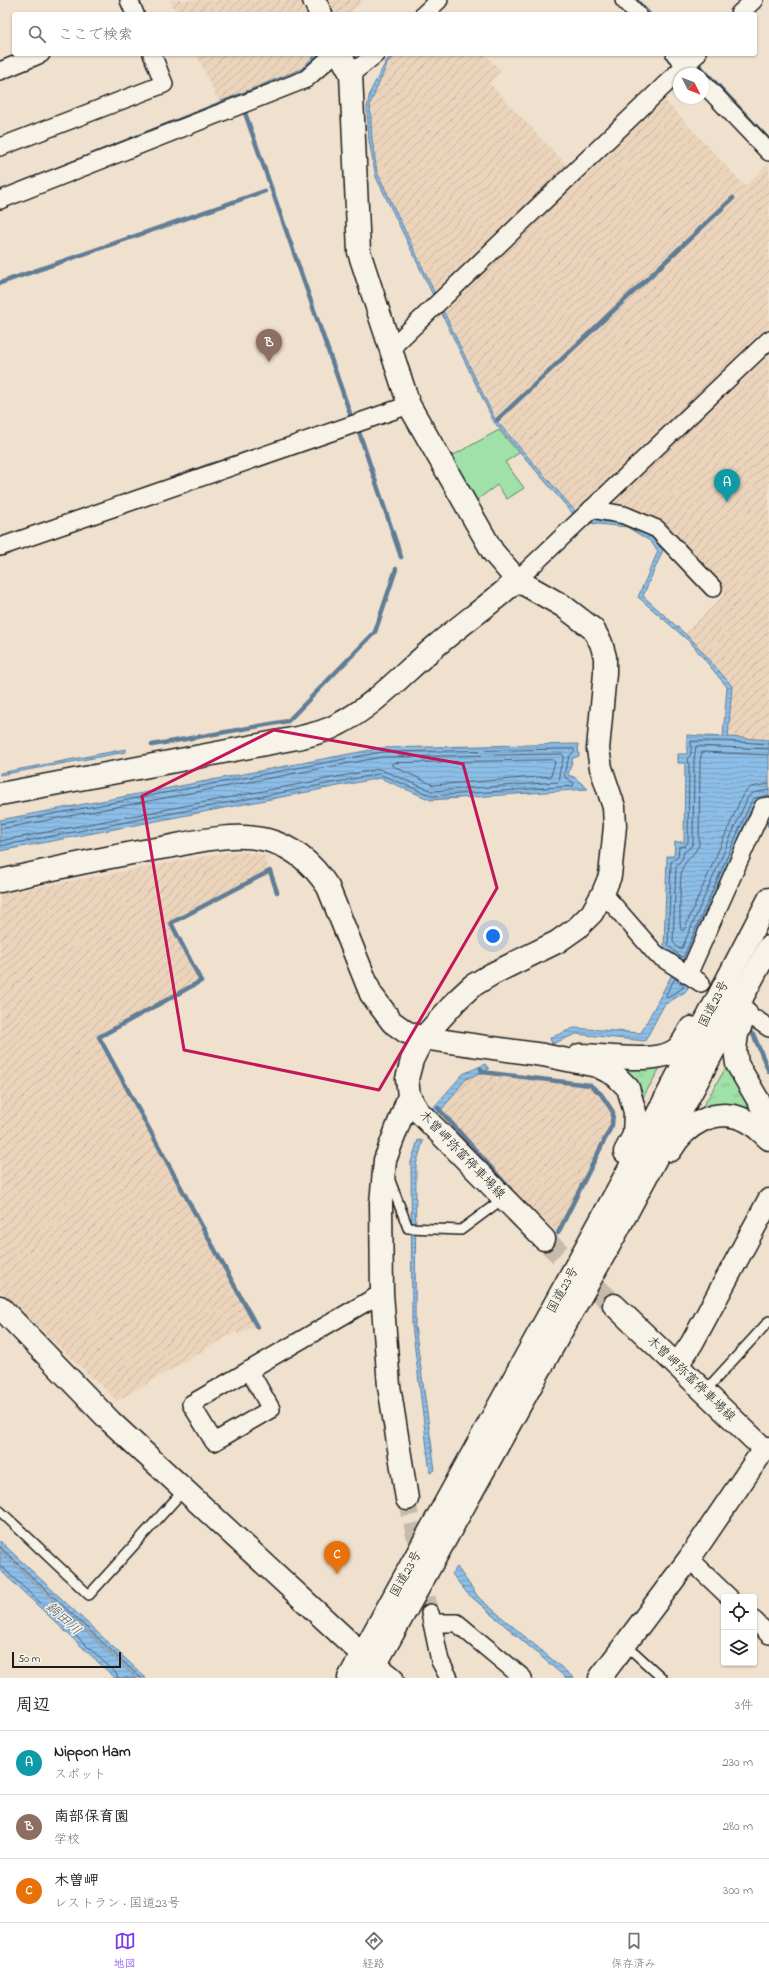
<!DOCTYPE html>
<html lang="ja">
<meta charset="utf-8">
<style>
:root{--surface:#fff;--page:#f6f6f6;--text:#222;--muted:#767676;--line:#e0e0e0;--accent:#7c3aed}
body{margin:0;font-family:"Indie Flower","Klee One",sans-serif;background:var(--page);color:var(--text)}
.controls{position:absolute;right:12px;bottom:12px;display:grid;overflow:hidden;border-radius:4px;box-shadow:0 1px 3px #0004}
.controls button{width:36px;height:36px;display:grid;place-items:center;padding:0;border:0;border-bottom:1px solid var(--line);background:var(--surface);color:var(--text);font:20px sans-serif}
.compass{position:absolute;left:673px;top:68px;width:36px;height:36px;border-radius:50%;background:var(--surface);box-shadow:0 1px 3px #0004;rotate:132deg}
.scale{position:absolute;left:12px;bottom:10px;width:109px;box-sizing:border-box;padding-left:4px;border:2px solid #1c1c1c;border-top:0;font-size:11px;line-height:14px;white-space:nowrap;color:#1c1c1c;-webkit-text-stroke:3px #f7f3e8;paint-order:stroke}
.you{position:absolute;left:493px;top:936px;width:14px;height:14px;margin:-10px;border:3px solid #fff;border-radius:50%;background:#1a73e8;box-shadow:0 0 0 6px #1a73e833}
.badge{display:grid;place-items:center;width:26px;height:26px;border-radius:50%;background:var(--accent);color:#fff;font-size:13px;font-weight:700}
.pin{position:absolute;translate:-50% -33px;filter:drop-shadow(0 1px 2px #0008)}
.pin::after{content:'';position:absolute;top:21px;width:14px;height:12px;background:inherit;clip-path:polygon(0 0,100% 0,50% 100%)}
.list{margin:0;padding:0;list-style:none}
h2{display:flex;justify-content:space-between;align-items:center;height:52px;margin:0;padding:0 16px;font-size:17px}
h2 small{font-size:13px;font-weight:400;color:var(--muted)}
.list li{display:grid;grid-template-columns:26px 1fr auto;gap:12px;align-items:center;box-sizing:border-box;height:64px;padding:0 16px;border-top:1px solid var(--line)}
.list b{display:block;font-size:15px;white-space:nowrap}
.list p{margin:0;font-size:13px;white-space:nowrap;color:var(--muted)}
.list em{font-size:13px;font-style:normal;color:var(--muted)}
.icon{flex:none;width:22px;height:22px;fill:none;stroke:currentColor;stroke-width:2;stroke-linecap:round;stroke-linejoin:round}
.map{position:relative;flex:none;width:769px;height:1678px;overflow:hidden}
.search{position:absolute;background:var(--surface);box-shadow:0 1px 3px #0004;left:12px;right:12px;top:12px;height:44px;display:flex;align-items:center;gap:10px;box-sizing:border-box;padding:0 14px;border-radius:4px;color:var(--muted);font-size:15px}
.sheet{height:244px;background:var(--surface)}
nav{display:flex;justify-content:space-around;align-items:center;box-sizing:border-box;height:56px;border-top:1px solid var(--line);background:var(--surface);font-size:11px;color:var(--muted)}
nav a{display:grid;justify-items:center;gap:2px}
nav .on{color:var(--accent)}
.map>svg:first-child{display:block}
.industrial{fill:url(#industrial-furrows)}
.grass{fill:url(#grass-tufts);stroke:#5e7e62}
.garden{fill:#a0e0a9;stroke:#5e7e62}
.water{fill:url(#water-rules);stroke:#607d96}
.lines{fill:none;stroke-linecap:round;stroke-linejoin:round}
.shore{stroke:#495d6e;stroke-width:1}
.stream{stroke:#607d96;stroke-width:4.5}
.street-tunnel{stroke:#c6baaa;stroke-width:17;stroke-dasharray:17 8;stroke-linecap:butt}
.secondary-tunnel{stroke:#c6baaa;stroke-width:22;stroke-dasharray:22 11;stroke-linecap:butt}
.lane-casing{stroke:#1c1c1c;stroke-width:12}
.street-casing{stroke:#1c1c1c;stroke-width:20}
.secondary-casing{stroke:#1c1c1c;stroke-width:25}
.highway-casing{stroke:#1c1c1c;stroke-width:25}
.lane{stroke:#f7f3e8;stroke-width:9}
.street{stroke:#f7f3e8;stroke-width:17}
.secondary{stroke:#f7f3e8;stroke-width:22}
.highway{stroke:#f7f3e8;stroke-width:22}
.marked{fill:none;stroke:#c2185b;stroke-width:3;stroke-linejoin:round}
.labels{text-anchor:middle;dominant-baseline:central;stroke-width:3;stroke-linejoin:round;paint-order:stroke}
.street-label{font-size:13px;fill:#1c1c1c;stroke:#f7f3e8}
.water-label{font-size:14px;font-style:italic;fill:#445563;stroke:#f7f3e8}
</style>
<div class="map">
<svg width="769" height="1678" viewBox="0 0 769 1678">
<defs>
<pattern id="industrial-furrows" width="10" height="10" patternUnits="userSpaceOnUse"><rect width="10" height="10" fill="#ebd4bb"/><path d="M-1 1l2-2M0 10L10 0M9 11l2-2" fill="none" stroke="#c9b5a0"/></pattern>
<pattern id="grass-tufts" width="24" height="20" patternUnits="userSpaceOnUse"><rect width="24" height="20" fill="#a0e0a9"/><path d="M3 7l-1-3M5 7V3M7 7l1-3M15 17l-1-3M17 17v-4M19 17l1-3" fill="none" stroke="#89c091"/></pattern>
<pattern id="water-rules" width="6" height="5" patternUnits="userSpaceOnUse"><rect width="6" height="5" fill="#8dbee8"/><path d="M0 2.5h6" fill="none" stroke="#79a3c6"/></pattern>
</defs>
<rect width="100%" height="100%" fill="#f0e1ce"/>
<filter id="ink" filterUnits="userSpaceOnUse"><feTurbulence type="fractalNoise" baseFrequency=".025" numOctaves="2"/><feDisplacementMap in="SourceGraphic" scale="8" xChannelSelector="R" yChannelSelector="G"/><feConvolveMatrix kernelMatrix="1 2 1 2 8 2 1 2 1" color-interpolation-filters="sRGB"/></filter>
<g filter="url(#ink)">
<g class="industrial">
<path d="M170,0H304L311,14H177Z"/>
<path d="M324,0H364L349,14H331Z"/>
<path d="M196,54H316L301,69L219,102Z"/>
<path d="M398,54H485L501,71L489,83L570,169L436,294L377,172L372,139L370,104L388,62Z"/>
<path d="M662,97L745,186L769,163V329L582,508L573,509L497,420L441,305Z"/>
<path d="M769,349V740L728,737L732,686L685,634L725,594L660,526L607,504Z"/>
<path d="M246,852L271,857L265,860L270,871L171,923L201,981L99,1037L256,1325L239,1335L236,1332L117,1401L0,1291V894L222,853Z"/>
<path d="M482,1072L590,1085L601,1094L613,1112L612,1125L558,1233L512,1192L440,1111L466,1079Z"/>
</g>
<g class="grass">
<path d="M664,1061L638,1106L620,1062Z"/>
<path d="M730,1061L758,1120L699,1113Z"/>
</g>
<path class="garden" d="M499,430L519,453L505,462L524,488L507,499L497,485L477,500L450,457Z"/>
<g class="water">
<path d="M316,54H320L303,71L0,192V190L301,69Z"/>
<path d="M394,54H398L388,62L370,104L372,139L377,172L495,419L576,512L592,519L627,523L650,535L663,550L643,596L693,641L732,686L728,737L769,740V798L756,802L680,977L690,985L685,992L664,1005L645,1041L576,1034L552,1044L550,1038L574,1028L641,1033L679,961L664,947L667,856H674L675,842H684L685,763H678V754H687V735L723,737L727,687L691,643L638,597L658,551L650,541L627,527L588,523L574,515L494,422L376,177L369,141L367,107L370,92L387,60Z"/>
<path d="M578,744L579,756L573,758L568,775L574,777L588,789L431,800L380,778L0,851V820L381,748Z"/>
<path d="M126,749V752L0,775V773Z"/>
<path d="M485,1064L489,1069L466,1079L438,1114L432,1109L463,1074Z"/>
<path d="M418,1140L423,1141L416,1165L415,1326L435,1470L430,1473L412,1325L411,1162Z"/>
<path d="M0,1541L146,1678H138L0,1549Z"/>
<path d="M0,1551L136,1678H115L0,1570Z"/>
<path d="M457,1567L479,1598L574,1678H566L467,1593L452,1574Z"/>
</g>
<g class="lines">
<g class="shore">
<path d="M769,744L725,741H691V754L687,759L689,764L688,842L685,846L679,847L678,857L671,862L668,945L681,957L684,956L752,800L755,798L769,795"/>
<path d="M769,749L696,746L694,760L693,843L690,848L684,852L682,859L676,866L673,942L679,949L682,948L748,797L753,793L769,790"/>
<path d="M769,755L702,752L700,761L699,844C696,854 686,859 682,869C680,873 679,926 681,930H684L743,794L751,787L769,784"/>
<path d="M553,760L555,762L551,776L433,785L391,765L393,763Z"/>
<path d="M0,824L382,752L573,749L575,750L569,757L564,774L566,778L574,783L573,786L432,796L379,774L0,846"/>
<path d="M0,829L382,757L562,754L564,756L559,773L560,780L558,782L432,791L379,769L0,841"/>
<path d="M675,979L684,987L667,998L666,995Z"/>
<path d="M0,1547L141,1678"/>
<path d="M0,1567L4,1569L116,1673L118,1678"/>
</g>
<g class="stream">
<path d="M636,0L649,14"/>
<path d="M699,65L769,140"/>
<path d="M244,110L351,416"/>
<path d="M0,283L265,191"/>
<path d="M497,420L733,198"/>
<path d="M359,432L401,557"/>
<path d="M180,476L216,463"/>
<path d="M152,745L288,721L375,632L396,569"/>
<path d="M769,822V825"/>
<path d="M751,1033L754,1036L769,1072"/>
<path d="M481,1069L482,1072L590,1085L601,1094L613,1112L612,1125L558,1233"/>
<path d="M438,1108L510,1189"/>
<path d="M257,1327L99,1037L201,981L171,923L270,871L277,892"/>
</g>
<path class="street-tunnel" d="M407,1499L430,1612"/>
<path class="secondary-tunnel" d="M544,1239L614,1305"/>
<g class="lane-casing">
<g id="lane">
<path d="M389,1178L408,1228L461,1230L504,1198"/>
<path d="M704,1392L769,1321"/>
<path d="M0,1511L89,1595L184,1490"/>
<path d="M625,1644L662,1678"/>
</g>
</g>
<g class="street-casing">
<g id="street">
<path d="M129,0L135,14"/>
<path d="M624,0L637,14"/>
<path d="M424,14L439,0"/>
<path d="M739,14L754,0"/>
<path d="M675,54L694,74"/>
<path d="M0,71L41,54"/>
<path d="M351,74L376,54"/>
<path d="M703,83L769,152"/>
<path d="M0,147L164,84L152,54"/>
<path d="M0,200L306,79L334,54"/>
<path d="M391,348L697,54"/>
<path d="M591,509L624,515L657,529L713,588"/>
<path d="M0,547L409,405"/>
<path d="M517,580L769,340"/>
<path d="M603,893L656,954L701,983"/>
<path d="M688,975L763,807L769,806"/>
<path d="M757,1020L769,1028"/>
<path d="M249,1370L271,1409L214,1442L191,1404L382,1293"/>
<path d="M689,1559L729,1597"/>
<path d="M430,1613L440,1661L449,1678"/>
<path d="M754,1620L769,1635"/>
<path d="M432,1623H457L523,1678"/>
</g>
</g>
<g class="secondary-casing">
<g id="secondary">
<path d="M314,0L321,14"/>
<path d="M340,54L351,74L359,252L409,405L493,552L517,580L563,606L593,629L601,643L605,657V673L598,749L601,768L614,807L615,826L610,876L603,893L592,913L577,928L557,942L492,974L472,986L458,999L423,1038L412,1060L407,1079L409,1096L418,1111L544,1239"/>
<path d="M0,794L297,738C310,735 325,732 337,725C375,706 404,672 437,645C463,623 492,603 517,580"/>
<path d="M0,881C56,868 111,856 167,847C199,841 234,832 267,840C294,847 313,864 328,887L371,994L392,1022L406,1032L423,1038"/>
<path d="M614,1305L764,1449L769,1448"/>
<path d="M0,1307L111,1422L362,1654L392,1678"/>
<path d="M407,1499L389,1386L382,1293L381,1203L385,1160L409,1096"/>
<path d="M600,1678L689,1559L764,1449"/>
</g>
</g>
<g class="highway-casing">
<g id="highway">
<path d="M746,1013L737,1034L735,1049L737,1064L761,1105L769,1126"/>
<path d="M423,1038L543,1055L597,1066L615,1075L628,1088L635,1112L634,1135L625,1152"/>
<path d="M580,1055C605,1055 658,1065 677,1049C683,1044 687,1034 691,1028"/>
<path d="M671,1150C685,1125 716,1106 745,1120C754,1124 761,1132 769,1139"/>
<path d="M677,1365L692,1343L769,1200"/>
<path d="M349,1678L628,1171L769,899"/>
<path d="M368,1678L616,1233L769,947"/>
</g>
</g>
<use href="#lane" class="lane"/>
<use href="#street" class="street"/>
<use href="#secondary" class="secondary"/>
<use href="#highway" class="highway"/>
</g>
</g>
<path class="marked" d="M274,730L463,764L497,888L379,1090L184,1050L142,796Z"/>
<g class="labels">
<g class="street-label">
<text transform="translate(714 1004) rotate(-63)">国道23号</text>
<text transform="translate(462 1155) rotate(46)">木曽岬弥富停車場線</text>
<text transform="translate(563 1290) rotate(-61)">国道23号</text>
<text transform="translate(691 1379) rotate(44)">木曽岬弥富停車場線</text>
<text transform="translate(406 1574) rotate(-61)">国道23号</text>
</g>
<g class="water-label">
<text transform="translate(63 1619) rotate(43)">鍋田川</text>
</g>
</g>
</svg>
<div class="controls">
<button><svg class="icon" aria-label="locate" viewBox="0 0 24 24"><circle cx="12" cy="12" r="6"/><path d="M12 2v4M12 18v4M2 12h4M18 12h4"/></svg></button>
<button><svg class="icon" aria-label="layers" viewBox="0 0 24 24"><path d="M12 4l9 5-9 5-9-5zM3 14l9 5 9-5"/></svg></button>
</div>
<svg class="compass" viewBox="-18 -18 36 36"><path d="M0-13l5 13h-10z" fill="#e53935"/><path d="M0 13l5-13h-10z" fill="#767676"/></svg>
<div class="scale">50 m</div>
<div class="you"></div>
<div class="pin badge" style="left:727px;top:502px;background:#0f9aa8">A</div>
<div class="pin badge" style="left:269px;top:362px;background:#8d6e63">B</div>
<div class="pin badge" style="left:337px;top:1574px;background:#e8710a">C</div>
<div class="search"><svg class="icon" aria-label="search" viewBox="0 0 24 24"><circle cx="10" cy="10" r="6"/><path d="M15 15l6 6"/></svg>ここで検索</div>
</div>
<section class="sheet">
<h2>周辺<small>3件</small></h2>
<ul class="list">
<li><span class="badge" style="background:#0f9aa8">A</span><div><b>Nippon Ham</b><p>スポット</p></div><em>230 m</em></li>
<li><span class="badge" style="background:#8d6e63">B</span><div><b>南部保育園</b><p>学校</p></div><em>280 m</em></li>
<li><span class="badge" style="background:#e8710a">C</span><div><b>木曽岬</b><p>レストラン · 国道23号</p></div><em>300 m</em></li>
</ul>
</section>
<nav>
<a class="on"><svg class="icon" aria-label="map" viewBox="0 0 24 24"><path d="M3 6l6-2 6 2 6-2v14l-6 2-6-2-6 2zM9 4v14M15 6v14"/></svg>地図</a>
<a><svg class="icon" aria-label="directions" viewBox="0 0 24 24"><path d="M12 3l9 9-9 9-9-9zM9 14v-3h6M13 9l2 2-2 2"/></svg>経路</a>
<a><svg class="icon" aria-label="saved" viewBox="0 0 24 24"><path d="M7 4h10v16l-5-4-5 4z"/></svg>保存済み</a>
</nav>
